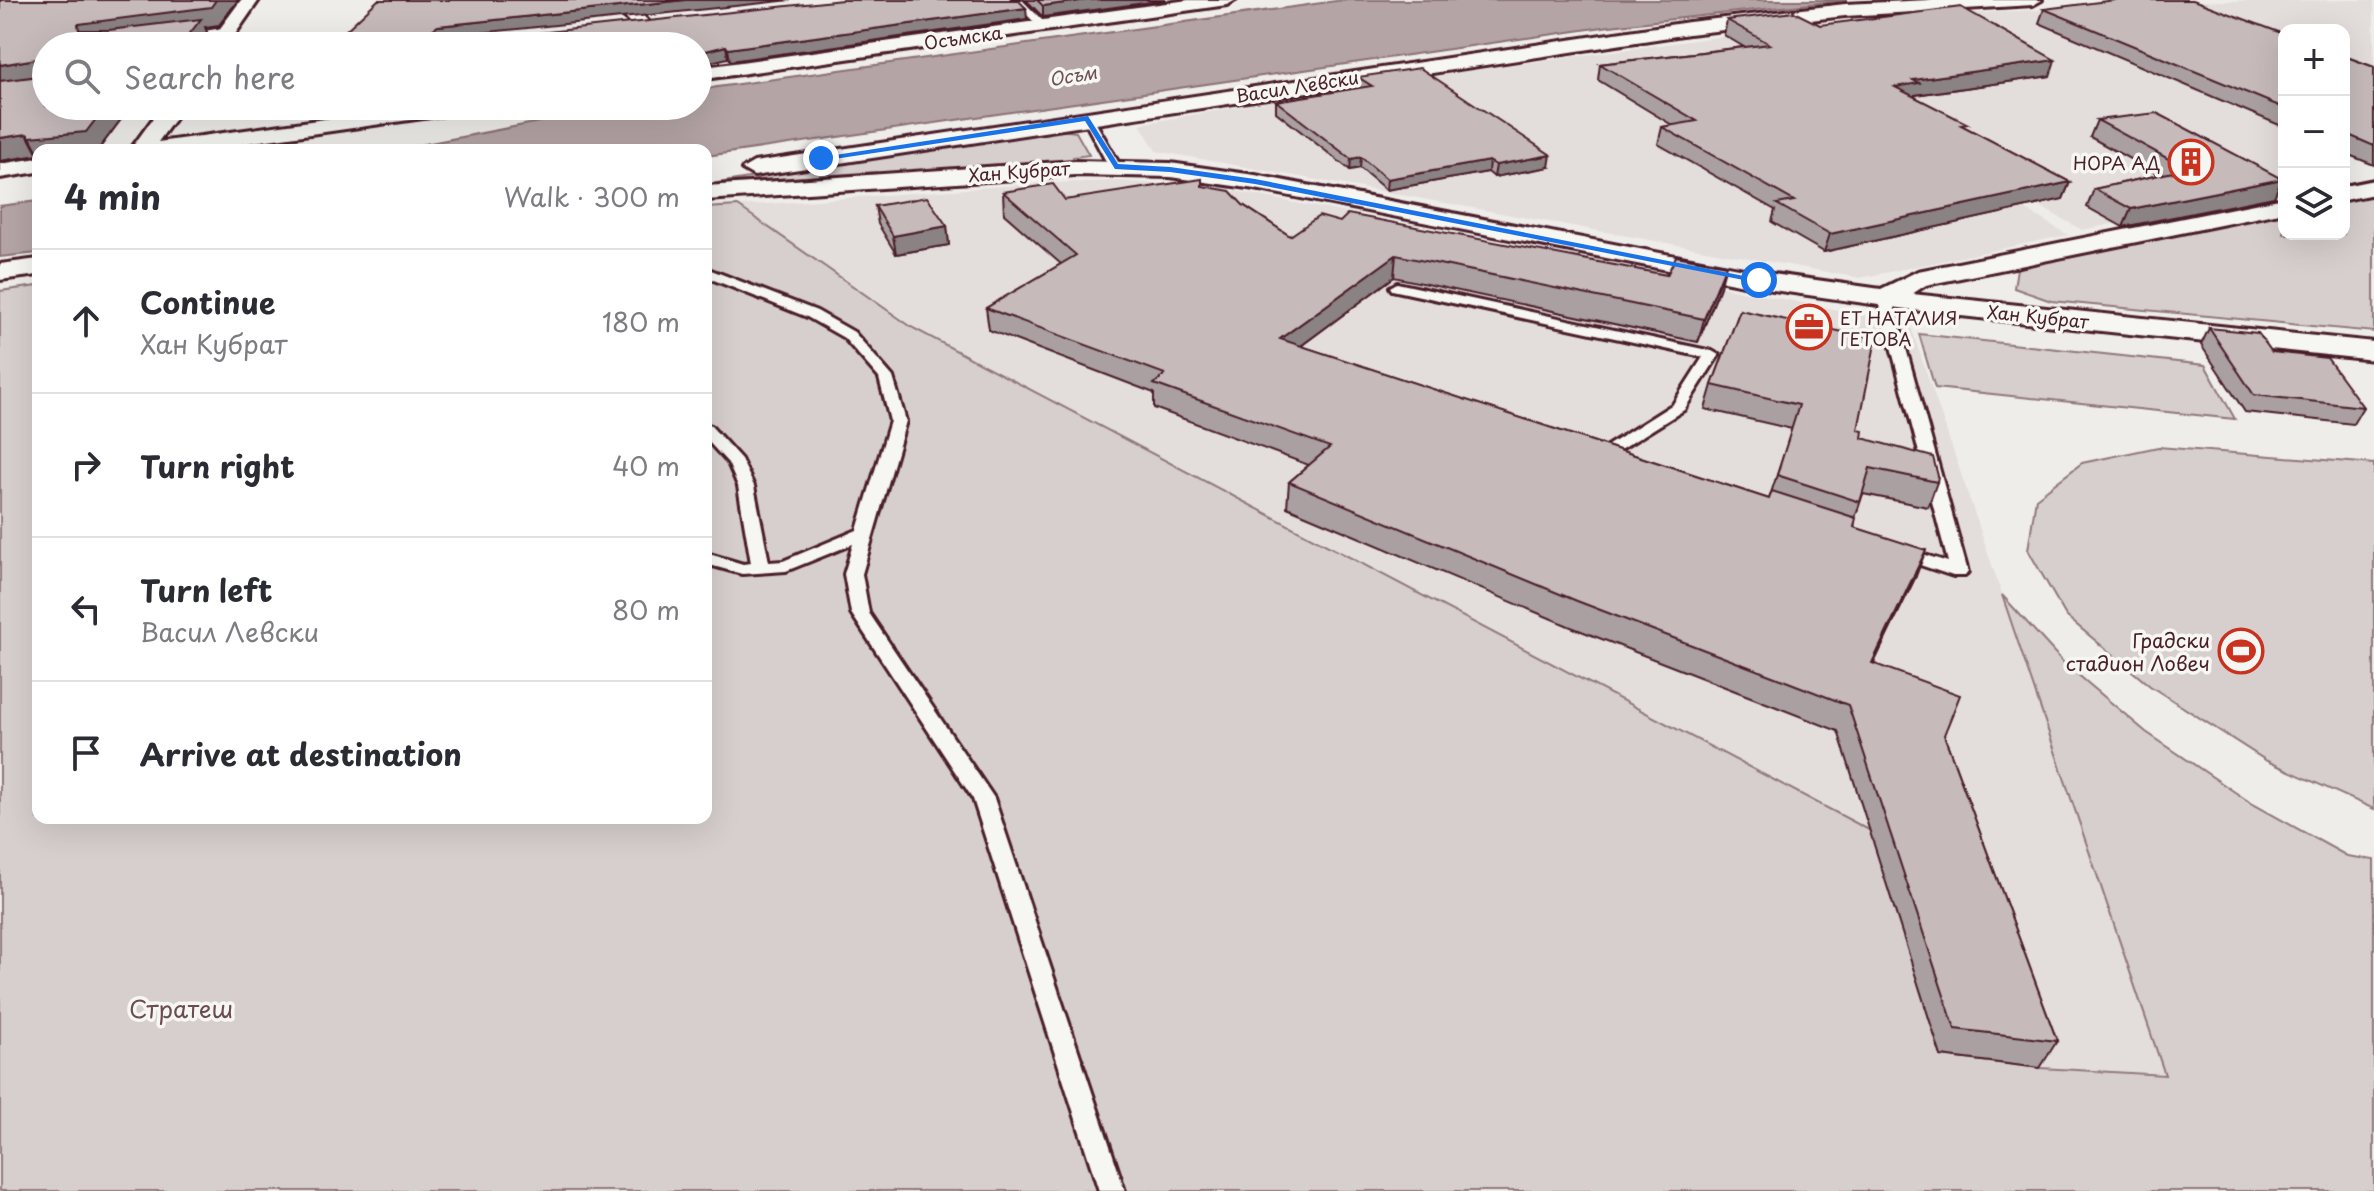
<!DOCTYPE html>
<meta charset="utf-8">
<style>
:root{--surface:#fff;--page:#f7f7f7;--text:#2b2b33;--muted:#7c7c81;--line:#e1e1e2}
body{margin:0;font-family:"Playpen Sans",sans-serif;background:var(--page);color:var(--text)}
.controls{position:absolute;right:24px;top:24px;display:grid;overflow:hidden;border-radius:16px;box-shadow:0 8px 32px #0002}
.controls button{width:72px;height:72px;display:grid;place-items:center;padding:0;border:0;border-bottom:2px solid var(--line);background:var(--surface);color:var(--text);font:40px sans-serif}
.stop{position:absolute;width:24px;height:24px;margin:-18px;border:6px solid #1a73e8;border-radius:50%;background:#fff}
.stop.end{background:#1a73e8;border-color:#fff;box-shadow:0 2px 8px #0008}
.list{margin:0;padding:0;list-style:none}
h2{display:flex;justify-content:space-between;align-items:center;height:104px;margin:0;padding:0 32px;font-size:34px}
h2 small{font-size:26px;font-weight:400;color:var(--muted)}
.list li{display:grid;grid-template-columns:52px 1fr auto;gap:24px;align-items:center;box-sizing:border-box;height:144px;padding:0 32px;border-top:2px solid var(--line)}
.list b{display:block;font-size:30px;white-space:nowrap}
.list p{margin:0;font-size:26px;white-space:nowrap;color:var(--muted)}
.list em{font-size:26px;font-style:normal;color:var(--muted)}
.icon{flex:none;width:44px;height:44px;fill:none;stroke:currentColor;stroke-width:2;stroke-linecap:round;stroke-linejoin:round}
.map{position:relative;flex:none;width:2374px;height:1191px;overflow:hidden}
.search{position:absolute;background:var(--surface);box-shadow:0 8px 32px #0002;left:32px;top:32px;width:680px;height:88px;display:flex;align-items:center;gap:20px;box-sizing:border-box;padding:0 28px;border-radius:44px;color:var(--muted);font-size:30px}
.panel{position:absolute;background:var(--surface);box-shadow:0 8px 32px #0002;left:32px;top:144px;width:680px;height:680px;border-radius:16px}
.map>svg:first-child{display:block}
.built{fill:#e3dedc}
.green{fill:#d7cfce;stroke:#90777c;stroke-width:2}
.water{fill:#b4a4a5;stroke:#8a6f74;stroke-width:2}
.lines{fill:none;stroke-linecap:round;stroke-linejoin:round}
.service-casing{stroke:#4a1f2b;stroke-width:6}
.minor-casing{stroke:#4a1f2b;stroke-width:6}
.service{fill:#f6f6f2;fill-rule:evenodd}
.minor{fill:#f6f6f2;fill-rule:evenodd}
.wall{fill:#aaa0a1;stroke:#4a1f2b;stroke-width:2}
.shaded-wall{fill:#8b8283;stroke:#4a1f2b;stroke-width:2}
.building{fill:#c6babb;stroke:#4a1f2b;stroke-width:2}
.route{fill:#1a73e8}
.labels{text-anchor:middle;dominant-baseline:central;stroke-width:7;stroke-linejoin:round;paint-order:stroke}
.far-street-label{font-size:18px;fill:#4a1f2b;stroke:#f6f6f2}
.far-water-label{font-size:18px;font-style:italic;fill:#6f4e56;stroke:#f6f6f2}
.far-poi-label{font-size:18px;fill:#4a1f2b;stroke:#f6f6f2;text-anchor:end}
.poi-label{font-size:20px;fill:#4a1f2b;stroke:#f6f6f2;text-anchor:end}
.near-park-label{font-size:24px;fill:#6d4b54;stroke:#f6f6f2}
</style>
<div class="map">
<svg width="2374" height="1191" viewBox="0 0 2374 1191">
<rect width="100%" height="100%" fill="#efedea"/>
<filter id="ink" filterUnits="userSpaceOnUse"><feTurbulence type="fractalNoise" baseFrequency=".0125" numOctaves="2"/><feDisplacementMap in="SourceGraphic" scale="16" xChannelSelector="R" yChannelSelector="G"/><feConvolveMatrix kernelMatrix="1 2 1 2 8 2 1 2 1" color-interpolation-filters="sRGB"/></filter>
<g filter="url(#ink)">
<g class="built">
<path d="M2374,0V74L2344,63V30H2284V40L2183,1Z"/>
<path d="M2164,3L2284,48V190L2082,230L2039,206L2025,209L2068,235L1860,278L1156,151L1140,124L1356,86L1791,27L1861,19Z"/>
<path d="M1119,181L1235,191L1910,324L2166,1075L2040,1068L1941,1056L1871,831L913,328L738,206L1045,183Z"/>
</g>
<g class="green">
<path d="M1060,130L1076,132L1089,155L1073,157L1074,160L877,175L876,172L717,183Z"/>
<path d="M2374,195V332L2051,301L2014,288L2017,268L2284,213V234H2344V201Z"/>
<path d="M738,206L913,328L1871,831L1941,1056L2040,1068L2165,1075L2002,595L2063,662L2146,732L2251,803L2347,856L2374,860V1191H0V291L38,286V818H706V208Z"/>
<path d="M1919,334L2205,365L2235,419L1935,388Z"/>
<path d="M2158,447L2374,464V809L2267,761L2150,686L2066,616L2028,550L2036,498L2082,463Z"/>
</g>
<g class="water">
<path d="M1343,0H1847L1610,26L706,156V150H394L622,106H698V91L717,87Z"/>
<path d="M38,201V253L0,257V206Z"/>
</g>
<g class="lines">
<g class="service-casing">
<g id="service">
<path d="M1012,0H1022L1046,24V28H1040Z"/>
<path d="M229,27L234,30L232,32L184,38L179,35Z"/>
<path d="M1084,116L1093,118L1121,167L1119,169L1109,167L1083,118Z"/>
<path d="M706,268L817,311L854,332L893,377L906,421L862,574L869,613L994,798L1125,1191H1099L973,799L851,613L844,574L853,544L786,571L742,574L706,564V553L743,564L751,563L738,486L728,463L706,439V424L711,426L741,459L754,486L769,562L783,561L857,530L890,421L879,378L844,338L807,317L706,277Z"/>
<path d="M1397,283L1712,351L1719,355L1684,410L1615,453L1620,457L1612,462L1594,454L1673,404L1703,357L1392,290L1390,287Z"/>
<path d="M1885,294L1892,298L1968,572L1965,576H1953L1896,557L1893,553L1902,548L1948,562L1878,298Z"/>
</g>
</g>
<g class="minor-casing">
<g id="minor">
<path d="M241,0H259L227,46H207Z"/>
<path d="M609,0H628L672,46H651Z"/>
<path d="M1188,0H1236L1227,5L698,80V68Z"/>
<path d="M1929,0H2042L2033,5L1845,16L1689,34L754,176L742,169L754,162L1689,22L1845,4Z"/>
<path d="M162,106H184L158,142L419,106H477L466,112L198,150H130Z"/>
<path d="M38,158V172L0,178V164Z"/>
<path d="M1075,161L1170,163L1255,175L1759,272L1881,289L1918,271L2284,198V212L1926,285L1912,294L2374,342V360L1942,314L1759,288L1255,189L1170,177L1075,175L706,200V186Z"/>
<path d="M2374,180V194L2344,200V186Z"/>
<path d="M38,259V275L0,280V264Z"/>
</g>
</g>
<use href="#service" class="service"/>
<use href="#minor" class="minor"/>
</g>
<g class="wall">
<path d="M0,0L219,25L205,27L209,38L46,106H131L98,150H38V155L0,161Z"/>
<path d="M1026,0H1166L1043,17Z"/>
<path d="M2044,9L2284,34V127L2039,23Z"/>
<path d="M1727,20L1820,25L2050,76L1915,95V97L1966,128L2070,182L2063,199L1824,252L1772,222L1775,210L1658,144L1662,127L1672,125L1598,80L1600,64L1744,47L1724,35Z"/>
<path d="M2344,56L2374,67V165L2344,153Z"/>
<path d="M1358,77L1549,167L1494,177L1488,172L1386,190L1360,168L1350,170L1276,112V101L1359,88L1358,87Z"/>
<path d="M2097,120L2274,197L2123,227L2087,207L2094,189L2159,175L2090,137Z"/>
<path d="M1202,186L1243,205L1290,236L1340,222L1720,287L1698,342L1394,277L1301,346L1769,499L1792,429L1705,409L1712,385L1740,310L1858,430L1862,438L1937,482L1928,507L1863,494L1855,518L1854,527L1916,576L1874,663L1944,735L2057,1041L2040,1068L1941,1056L1838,731L1571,627L1287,507L1289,482L1309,465L1154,408V393L989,330L986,308L1061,264L1004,214L1003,192L1065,200Z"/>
<path d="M875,206L947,226L949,245L896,254L878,224Z"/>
<path d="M2209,328L2272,352L2363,407L2353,424L2245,412L2201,345Z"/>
</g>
<g class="shaded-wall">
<path d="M216,0H238L219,25L205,27L209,38L203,46H180L79,30L78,24Z"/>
<path d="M685,0H791L442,37L429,46L425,34L438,26Z"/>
<path d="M1087,0H1166L1043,17V6Z"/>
<path d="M1026,8L1027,19L730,61L728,49Z"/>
<path d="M569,40L571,46H518Z"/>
<path d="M726,46L728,58L698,65V53Z"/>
<path d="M36,59L46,79L0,86V65Z"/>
<path d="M2055,60L2050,76L1915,95L1914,99L1895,87L1913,80Z"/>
<path d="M106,106H131L98,150H38V152L30,137Z"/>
<path d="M27,134L38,155L0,161V138Z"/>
<path d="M1551,155L1549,167L1494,177L1496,165Z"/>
<path d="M1361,157L1360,168L1350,170L1351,159Z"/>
<path d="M1489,161L1488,172L1386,190L1387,179Z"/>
<path d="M2282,179L2274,197L2123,227L2131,209Z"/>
<path d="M2070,182L2063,199L1824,252L1830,234Z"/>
<path d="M947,226L949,245L896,254L893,236Z"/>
<path d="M1396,255L1394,277L1279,362L1280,339Z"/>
<path d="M1726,265L1720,287L1698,342L1704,319Z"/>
<path d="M1926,550L1916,576L1861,689L1872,663Z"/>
</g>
<g class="building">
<path d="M0,0H216L211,7L78,24L79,30H109L201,19L180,46H46V106H106L86,132L30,137L27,134L0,138V81L39,76V62L36,59L0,65Z"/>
<path d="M378,0H685L438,26L425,34L428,38H493L842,0H1018L1026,8L728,49L726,46L698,53V46H570L569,40L518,46H340L343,33Z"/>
<path d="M1037,0H1087L1043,6Z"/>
<path d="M2115,0H2193L2284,34V108L2044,9Z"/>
<path d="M1961,7L2055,60L1913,80L1919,83L1895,87L1968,124L1961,125L2070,182L1830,234L1777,204L1794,201L1662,127L1697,121L1600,64L1770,44L1727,20L1794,12L1820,25Z"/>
<path d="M2344,56L2374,67V146L2344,133Z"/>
<path d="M1420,68L1551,155L1496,165L1489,161L1387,179L1361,157L1351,159L1276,101L1372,86L1358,77Z"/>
<path d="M2157,113L2282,179L2131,209L2094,189L2187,169L2097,120Z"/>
<path d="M1202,179V186L1230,191L1243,205L1290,236L1319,216L1340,222L1348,214L1667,275L1676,256L1726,265L1704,319L1396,255L1280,339L1769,499L1772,491L1856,518L1854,527L1926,550L1872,663L1960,695L1944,735L2057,1041L1955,1029L1848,705L1577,601L1289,482L1330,447L1154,384L1165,374L986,308L1076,255L1003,192L1053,184L1065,200Z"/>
<path d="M927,197L947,226L893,236L875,206Z"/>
<path d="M1740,310L1876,339L1858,430L1863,431L1862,438L1933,457L1938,476L1937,482L1870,468L1860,502L1777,475L1799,405L1712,385Z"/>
<path d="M2209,328L2258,333L2272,352L2327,358L2363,407L2254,395Z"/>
</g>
</g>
<path class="route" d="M1088,116L1118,164L1170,167L1255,179L1764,280L1759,283L1255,184L1170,172L1115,169L1085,121L821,161L816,158Z"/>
<defs>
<g id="building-ring" transform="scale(2.3)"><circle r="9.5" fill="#f6f6f2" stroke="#c8321e" stroke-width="1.5"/><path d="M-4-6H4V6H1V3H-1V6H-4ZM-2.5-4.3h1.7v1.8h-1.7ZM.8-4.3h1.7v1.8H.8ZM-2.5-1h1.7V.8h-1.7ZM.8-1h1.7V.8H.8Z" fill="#c8321e"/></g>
<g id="office-ring" transform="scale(2.3)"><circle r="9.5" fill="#f6f6f2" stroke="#c8321e" stroke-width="1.5"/><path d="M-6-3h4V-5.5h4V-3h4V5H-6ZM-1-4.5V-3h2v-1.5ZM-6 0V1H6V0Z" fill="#c8321e"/></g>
<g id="stadium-ring" transform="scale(2.3)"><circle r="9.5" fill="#f6f6f2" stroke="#c8321e" stroke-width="1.5"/><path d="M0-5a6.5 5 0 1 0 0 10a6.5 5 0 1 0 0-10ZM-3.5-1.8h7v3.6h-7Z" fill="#c8321e"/></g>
</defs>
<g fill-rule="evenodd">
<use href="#building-ring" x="2191" y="162"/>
<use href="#office-ring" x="1809" y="327"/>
<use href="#stadium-ring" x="2241" y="651"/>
</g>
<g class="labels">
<g class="far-street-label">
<text transform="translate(963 37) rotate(-8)">Осъмска</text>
<text transform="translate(1297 86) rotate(-9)">Васил Левски</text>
<text transform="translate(1019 171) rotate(-4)">Хан Кубрат</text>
<text transform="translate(2038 316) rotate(6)">Хан Кубрат</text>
</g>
<g class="far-water-label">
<text transform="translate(1073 75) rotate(-9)">Осъм</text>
</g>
<g class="far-poi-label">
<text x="2160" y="162">НОРА АД</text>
<text x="1840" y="317" text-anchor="start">ЕТ НАТАЛИЯ<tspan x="1840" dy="21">ГЕТОВА</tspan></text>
</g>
<g class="poi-label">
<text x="2210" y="640">Градски<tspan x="2210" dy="23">стадион Ловеч</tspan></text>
</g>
<g class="near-park-label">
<text x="181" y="1008">Стратеш</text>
</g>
</g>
</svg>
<div class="controls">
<button>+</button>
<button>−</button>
<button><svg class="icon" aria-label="layers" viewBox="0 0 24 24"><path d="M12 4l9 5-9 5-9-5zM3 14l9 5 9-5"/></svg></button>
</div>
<div class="stop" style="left:1759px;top:280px"></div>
<div class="stop end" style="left:821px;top:158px"></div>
<div class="search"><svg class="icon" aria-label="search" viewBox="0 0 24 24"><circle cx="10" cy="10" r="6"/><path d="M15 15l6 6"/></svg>Search here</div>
<section class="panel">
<h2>4 min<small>Walk · 300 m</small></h2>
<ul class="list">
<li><svg class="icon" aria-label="ahead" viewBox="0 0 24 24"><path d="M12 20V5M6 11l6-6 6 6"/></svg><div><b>Continue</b><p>Хан Кубрат</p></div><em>180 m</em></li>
<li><svg class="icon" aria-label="right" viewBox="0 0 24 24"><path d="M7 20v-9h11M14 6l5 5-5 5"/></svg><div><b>Turn right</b></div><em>40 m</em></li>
<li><svg class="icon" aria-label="left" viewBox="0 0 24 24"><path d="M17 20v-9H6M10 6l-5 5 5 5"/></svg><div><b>Turn left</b><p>Васил Левски</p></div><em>80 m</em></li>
<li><svg class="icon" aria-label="arrive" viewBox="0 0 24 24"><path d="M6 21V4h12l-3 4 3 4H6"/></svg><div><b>Arrive at destination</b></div></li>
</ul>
</section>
</div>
